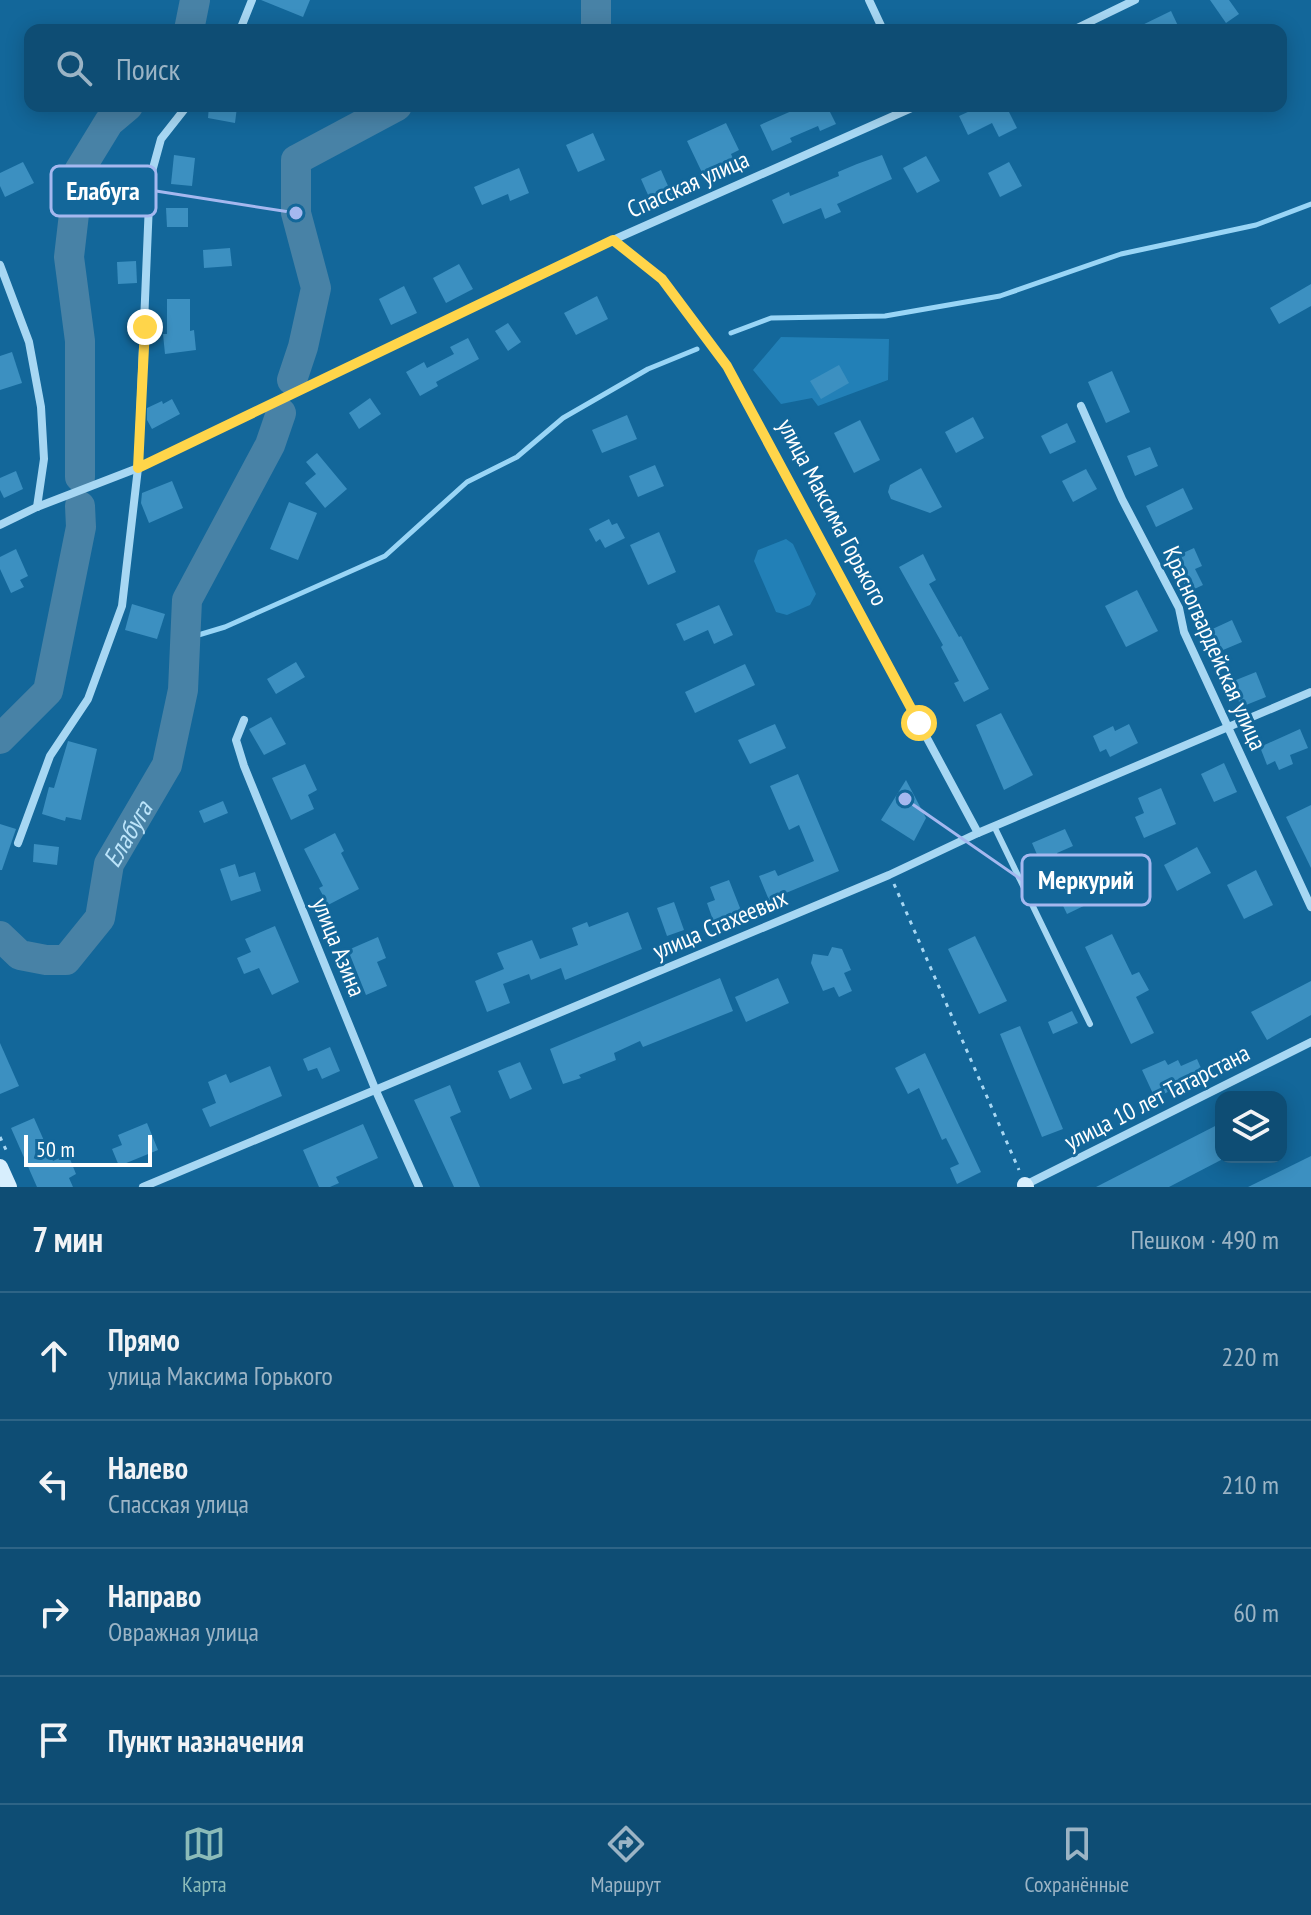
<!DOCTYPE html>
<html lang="ru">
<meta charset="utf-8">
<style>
:root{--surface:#0e4d74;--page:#175479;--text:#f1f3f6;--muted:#9bb4c5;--line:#2e6486;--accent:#8bbbb9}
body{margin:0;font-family:"PT Sans Narrow",sans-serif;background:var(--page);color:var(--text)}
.controls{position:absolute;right:24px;bottom:24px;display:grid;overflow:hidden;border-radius:16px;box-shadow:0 4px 20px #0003}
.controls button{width:72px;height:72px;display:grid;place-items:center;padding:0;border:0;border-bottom:2px solid var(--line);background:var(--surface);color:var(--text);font:40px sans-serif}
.scale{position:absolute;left:24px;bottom:20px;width:128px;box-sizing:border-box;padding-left:8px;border:4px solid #fff;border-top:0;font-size:22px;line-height:28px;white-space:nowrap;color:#fff;-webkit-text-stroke:6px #13679a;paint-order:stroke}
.stop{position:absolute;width:24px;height:24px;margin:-18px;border:6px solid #ffd54a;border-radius:50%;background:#fff}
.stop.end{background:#ffd54a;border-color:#fff;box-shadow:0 2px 8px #0008}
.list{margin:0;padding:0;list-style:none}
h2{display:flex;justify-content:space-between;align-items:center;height:104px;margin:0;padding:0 32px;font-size:34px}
h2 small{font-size:26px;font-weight:400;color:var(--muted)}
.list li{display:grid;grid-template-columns:52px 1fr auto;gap:24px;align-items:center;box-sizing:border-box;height:128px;padding:0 32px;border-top:2px solid var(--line)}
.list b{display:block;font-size:30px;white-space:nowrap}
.list p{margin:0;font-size:26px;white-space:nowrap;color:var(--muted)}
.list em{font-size:26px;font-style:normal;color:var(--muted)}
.icon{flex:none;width:44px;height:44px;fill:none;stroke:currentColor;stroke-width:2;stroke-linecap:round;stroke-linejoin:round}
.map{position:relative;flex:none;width:1311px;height:1187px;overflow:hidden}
.search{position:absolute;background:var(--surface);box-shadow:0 4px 20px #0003;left:24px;right:24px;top:24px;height:88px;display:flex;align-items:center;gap:20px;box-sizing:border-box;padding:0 28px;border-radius:16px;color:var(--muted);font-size:30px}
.sheet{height:616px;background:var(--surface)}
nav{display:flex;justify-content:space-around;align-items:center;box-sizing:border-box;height:112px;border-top:2px solid var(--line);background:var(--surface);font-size:22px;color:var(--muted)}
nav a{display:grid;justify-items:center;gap:4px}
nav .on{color:var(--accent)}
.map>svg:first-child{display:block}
.green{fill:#2280b7}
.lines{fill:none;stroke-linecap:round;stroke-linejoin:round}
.stream{stroke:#99d5f6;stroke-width:5}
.river{stroke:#4882a6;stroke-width:30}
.building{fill:#3c90c1}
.path{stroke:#a7d7f3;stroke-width:3;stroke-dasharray:4 6;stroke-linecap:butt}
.lane{stroke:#a7d7f3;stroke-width:6}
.street{stroke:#a7d7f3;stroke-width:8}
.secondary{stroke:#d7eefd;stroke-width:16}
.route{stroke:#ffd54a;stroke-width:10}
.labels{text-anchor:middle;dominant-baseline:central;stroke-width:6;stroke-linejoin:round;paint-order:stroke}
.street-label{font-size:24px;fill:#fff;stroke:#13679a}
.water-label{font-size:26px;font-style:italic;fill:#bce4fa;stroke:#13679a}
.leader{fill:none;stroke:#a5b8ef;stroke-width:3}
.callout-dot{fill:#a5b8ef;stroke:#13679a;stroke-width:3}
.callout{fill:#13679a;stroke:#a5b8ef;stroke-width:3}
.callout-label{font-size:26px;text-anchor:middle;font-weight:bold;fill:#fff}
</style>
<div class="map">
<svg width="1311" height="1187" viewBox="0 0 1311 1187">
<rect width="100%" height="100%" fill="#13679a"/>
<g class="green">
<path d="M781,337L889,339L888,380L818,406L812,398L781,404L753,370Z"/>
<path d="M786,539L793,544L816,594L810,605L787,615L776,612L754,561L758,550Z"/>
</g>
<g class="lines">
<g class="stream">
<path d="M731,333L771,318L885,316L1000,296L1121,254L1256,225L1311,204"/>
<path d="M185,639L225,627L385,556L467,482L517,457L563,418L648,369L697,349"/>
</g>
<g class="river">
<path d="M189,30L195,0"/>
<path d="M596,30V0"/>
<path d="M292,380L303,347L316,288L296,213V160L397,106"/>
<path d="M80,477V341L69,257L79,171L109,122L128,106"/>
<path d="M0,739L48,691L81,527L80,506"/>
<path id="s1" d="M0,936L20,955L46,960H66L100,918L109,864L167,765L183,690L187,600L270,445L281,413"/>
</g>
</g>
<g class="building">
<path d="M261,0H310L303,17Z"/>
<path d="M1210,0H1229L1239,14L1226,23Z"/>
<path d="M1171,11L1180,30H1132Z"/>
<path d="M209,106L237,107L235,123L208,118Z"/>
<path d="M803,106H827L836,124L820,131L818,126L790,138L792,142L772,151L760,125Z"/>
<path d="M981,106H1006L1017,128L999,137L992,123L968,135L959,116Z"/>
<path d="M726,123L739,150L731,154L735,163L728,166L731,172L707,183L687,141Z"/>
<path d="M593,133L605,160L578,172L566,145Z"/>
<path d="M174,155L195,158L192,186L171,184Z"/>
<path d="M882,155L892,179L837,204L841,212L825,219L821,208L783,224L772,200L789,192L790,196L839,176L838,172L857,164Z"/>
<path d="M926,156L940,181L917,193L903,168Z"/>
<path d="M23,162L34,183L5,197L0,186V173Z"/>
<path d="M1009,162L1022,186L1000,197L988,173Z"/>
<path d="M519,168L529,193L510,201L508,194L482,205L474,187Z"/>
<path d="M661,170L672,195L652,204L641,179Z"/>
<path d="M166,208H188V227H167Z"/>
<path d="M230,248L232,266L204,268L203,250Z"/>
<path d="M136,261L137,283L118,284L117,262Z"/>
<path d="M459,264L473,289L446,303L433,278Z"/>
<path d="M1311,284V306L1279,324L1270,308Z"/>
<path d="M404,286L417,313L391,325L379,299Z"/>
<path d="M597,296L608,319L576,335L564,313Z"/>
<path d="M167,299H190V331L194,330L196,350L165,354L163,334H167Z"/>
<path d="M508,323L521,342L508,351L495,331Z"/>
<path d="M468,338L479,359L436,382L438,386L420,396L406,372L424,362L427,368L454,354L450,347Z"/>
<path d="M12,352L22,383L0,390V356Z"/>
<path d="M839,365L849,383L821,399L810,381Z"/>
<path d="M1112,371L1130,412L1106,423L1088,382Z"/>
<path d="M370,398L381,414L359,429L349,413Z"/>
<path d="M172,399L180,414L152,429L147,420V408L162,401L163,404Z"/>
<path d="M627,415L637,439L602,453L592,430Z"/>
<path d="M973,417L984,438L956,453L945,432Z"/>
<path d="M860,420L880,460L854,473L834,433Z"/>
<path d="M1067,423L1076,442L1050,454L1041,436Z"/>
<path d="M1150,447L1158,466L1135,476L1127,456Z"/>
<path d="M317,453L347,489L325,508L305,483L316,474L306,462Z"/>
<path d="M655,465L664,486L638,497L629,476Z"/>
<path d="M921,468L942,507L930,513L891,499L888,492L890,485Z"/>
<path d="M1086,469L1097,489L1073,502L1062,481Z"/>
<path d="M16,471L23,489L4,498L0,490V478Z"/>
<path d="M172,481L183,508L149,523L141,503L142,493Z"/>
<path d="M1183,488L1193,509L1156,527L1146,506Z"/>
<path d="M289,502L317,513L298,560L270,549Z"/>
<path d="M609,519L612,525L617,523L625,538L605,548L600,539L596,542L589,529Z"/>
<path d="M659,532L676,572L648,585L630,545Z"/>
<path d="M1194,548L1202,566L1195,569L1203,585L1188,592L1172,558Z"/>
<path d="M16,549L28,576L20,580L24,587L11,593L0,569V557Z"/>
<path d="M923,554L936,580L929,584L959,637L961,636L989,689L964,702L954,683L959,681L941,647L943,645L899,567Z"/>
<path d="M1137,590L1158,631L1126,647L1105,606Z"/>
<path d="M132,604L165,614L157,639L125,630Z"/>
<path d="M719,605L733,635L714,644L708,630L684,641L676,624Z"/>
<path d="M1232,620L1242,642L1216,653L1206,632Z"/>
<path d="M296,662L305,677L276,694L267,679Z"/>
<path d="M745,664L755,685L695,713L685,692Z"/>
<path d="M1256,672L1266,697L1241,707L1231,682Z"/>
<path d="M1001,713L1033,775L1004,790L976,725Z"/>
<path d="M271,717L286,744L264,755L249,729Z"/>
<path d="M775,724L786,748L750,764L738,740Z"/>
<path d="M1129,724L1138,743L1110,757L1106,749L1100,752L1093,736L1113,726L1115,731Z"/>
<path d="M1300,729L1308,748L1290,755L1293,764L1279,770L1275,761L1267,765L1260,747Z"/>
<path d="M68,741L97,749L81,820L66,817L65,821L42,814L49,787L54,788Z"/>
<path d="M1224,763L1237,792L1214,802L1201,774Z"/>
<path d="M305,764L317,790L308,795L314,809L291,820L272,778Z"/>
<path d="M798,774L839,871L769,900L759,876L775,870L778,876L814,861L799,825L789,830L770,786Z"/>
<path d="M906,780L926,818L914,841L881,820Z"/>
<path d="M1161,788L1176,824L1144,838L1135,817L1144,813L1138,798Z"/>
<path d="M223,801L228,813L204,823L199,811Z"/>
<path d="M1311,805V868L1286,817Z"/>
<path d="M0,824L16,829L2,870H0Z"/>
<path d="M1065,829L1073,846L1057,853L1071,887L1085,881L1094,901L1067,914L1050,879L1048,880L1032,843Z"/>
<path d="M335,833L344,851L341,853L359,889L328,905L319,888L323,886L304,849Z"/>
<path d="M34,844L59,847L57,865L33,862Z"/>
<path d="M1197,847L1211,873L1177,891L1164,865Z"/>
<path d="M235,864L239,877L255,872L261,891L231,901L220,869Z"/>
<path d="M1256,870L1273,905L1244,919L1227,885Z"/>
<path d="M729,880L742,913L714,923L707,903L715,900L710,887Z"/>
<path d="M674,902L684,930L667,936L657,908Z"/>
<path d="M628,912L642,949L565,980L561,968L531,980L529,974L503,984L510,1003L487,1012L475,981L504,969L497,953L532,940L540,959L578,945L572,928L587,922L589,927Z"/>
<path d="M275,926L299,982L272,995L259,968L244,974L237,958L251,952L245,939Z"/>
<path d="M1112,934L1132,975L1139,972L1149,990L1136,997L1154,1033L1131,1044L1085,947Z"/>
<path d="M975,936L1007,1001L979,1014L948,949Z"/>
<path d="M378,937L386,958L377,962L387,986L366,995L348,950Z"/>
<path d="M832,947L842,949L851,970L844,973L852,991L839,997L834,987L823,991L811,963L813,954L828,956Z"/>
<path d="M720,978L733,1011L643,1047L640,1041L614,1053L616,1060L579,1075L581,1078L563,1084L550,1049Z"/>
<path d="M778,978L789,1003L746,1022L735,997Z"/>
<path d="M1311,981V1015L1267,1040L1251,1012Z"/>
<path d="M1072,1011L1078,1023L1053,1034L1048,1022Z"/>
<path d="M1020,1026L1063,1129L1042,1137L1000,1034Z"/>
<path d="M0,1043L19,1086L0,1094Z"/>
<path d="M330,1047L340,1071L322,1079L317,1068L308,1071L303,1059Z"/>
<path d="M925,1053L981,1172L957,1184L950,1168L959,1164L946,1138L942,1140L919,1088L908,1094L895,1068Z"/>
<path d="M1197,1059L1204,1075L1155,1098L1142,1070L1165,1060L1168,1065L1178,1060L1181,1066Z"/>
<path d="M520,1062L532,1089L510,1099L498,1071Z"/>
<path d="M270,1066L282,1096L210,1127L202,1109L216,1103L208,1082L226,1074L230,1083Z"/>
<path d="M450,1085L461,1112L450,1117L480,1187H454L414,1100Z"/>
<path d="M34,1118L53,1161L68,1154L76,1174L69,1178L73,1187H37L11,1128Z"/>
<path d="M147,1123L158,1150L119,1166L112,1149L122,1145L118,1135Z"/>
<path d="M1221,1123V1160L1169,1187H1096Z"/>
<path d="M363,1124L378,1158L336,1177L339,1183L330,1187H319L303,1150Z"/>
<path d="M1311,1156V1187H1248Z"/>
</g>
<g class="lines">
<g class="path">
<path d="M894,884L1019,1170"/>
<path d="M0,1137L7,1152"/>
</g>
<path class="lane" d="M994,826L1090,1024"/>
<g class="street">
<path d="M869,0L883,30"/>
<path d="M240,30L252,0"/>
<path d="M1073,30L1135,0"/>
<path d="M613,240L662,279L727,366L978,833"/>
<path d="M0,265L29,342L41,407L44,459L37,507"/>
<path d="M1081,406L1122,499L1179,608L1184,632L1311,907"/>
<path d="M0,525L37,507L138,468L613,240L916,106"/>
<path d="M244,720L236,740L244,766L376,1091L419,1187"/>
<path d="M18,843L50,756L88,699L122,606L138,468L150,179L161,139L187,106"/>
<path d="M1025,1185L1311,1042"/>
<path d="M143,1187L889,875L978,833L1311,692"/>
</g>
<g class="secondary">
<path d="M0,1167L9,1187"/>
<path d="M1025,1185L1026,1187"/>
</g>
</g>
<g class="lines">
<path class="route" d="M145,327L138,468L613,240L662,279L727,366L919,723"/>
</g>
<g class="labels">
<g class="street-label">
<text transform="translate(688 184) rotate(-24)">Спасская улица</text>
<text transform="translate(833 512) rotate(62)">улица Максима Горького</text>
<text transform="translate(1215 648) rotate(66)">Красногвардейская улица</text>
<text transform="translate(720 924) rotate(-23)">улица Стахеевых</text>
<text transform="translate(339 947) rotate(68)">улица Азина</text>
<text transform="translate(1157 1097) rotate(-27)">улица 10 лет Татарстана</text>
</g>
<g class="water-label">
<text stroke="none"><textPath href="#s1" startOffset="218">Елабуга</textPath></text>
</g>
</g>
<path class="leader" d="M296 213L156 191M905 799L1022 880"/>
<g class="callout-dot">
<circle cx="296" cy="213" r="8"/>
<circle cx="905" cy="799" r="8"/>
</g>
<g class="callout">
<rect x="51" y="166" width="105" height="50" rx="8"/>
<rect x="1022" y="855" width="128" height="50" rx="8"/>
</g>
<g class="callout-label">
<text x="103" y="200">Елабуга</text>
<text x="1086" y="889">Меркурий</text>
</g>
</svg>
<div class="controls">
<button><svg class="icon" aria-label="layers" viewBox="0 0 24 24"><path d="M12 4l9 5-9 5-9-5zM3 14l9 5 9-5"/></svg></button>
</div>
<div class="scale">50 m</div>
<div class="stop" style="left:919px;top:723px"></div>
<div class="stop end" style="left:145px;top:327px"></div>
<div class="search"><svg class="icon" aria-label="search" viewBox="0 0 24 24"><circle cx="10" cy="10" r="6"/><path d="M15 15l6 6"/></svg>Поиск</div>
</div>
<section class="sheet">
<h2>7 мин<small>Пешком · 490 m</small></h2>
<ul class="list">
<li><svg class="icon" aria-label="ahead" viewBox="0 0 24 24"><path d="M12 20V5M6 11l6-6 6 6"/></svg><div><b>Прямо</b><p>улица Максима Горького</p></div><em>220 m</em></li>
<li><svg class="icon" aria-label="left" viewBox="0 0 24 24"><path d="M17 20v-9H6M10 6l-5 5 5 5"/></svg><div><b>Налево</b><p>Спасская улица</p></div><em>210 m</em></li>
<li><svg class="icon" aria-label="right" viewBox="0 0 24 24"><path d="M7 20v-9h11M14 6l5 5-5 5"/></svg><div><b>Направо</b><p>Овражная улица</p></div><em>60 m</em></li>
<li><svg class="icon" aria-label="arrive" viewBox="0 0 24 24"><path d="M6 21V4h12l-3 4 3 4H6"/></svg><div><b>Пункт назначения</b></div></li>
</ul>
</section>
<nav>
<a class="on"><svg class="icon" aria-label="map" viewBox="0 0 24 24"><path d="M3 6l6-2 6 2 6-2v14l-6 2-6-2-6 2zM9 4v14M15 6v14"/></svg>Карта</a>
<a><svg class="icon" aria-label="directions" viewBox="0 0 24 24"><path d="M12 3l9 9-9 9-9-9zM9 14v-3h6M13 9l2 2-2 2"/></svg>Маршрут</a>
<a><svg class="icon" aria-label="saved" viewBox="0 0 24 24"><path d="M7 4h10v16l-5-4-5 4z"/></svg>Сохранённые</a>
</nav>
